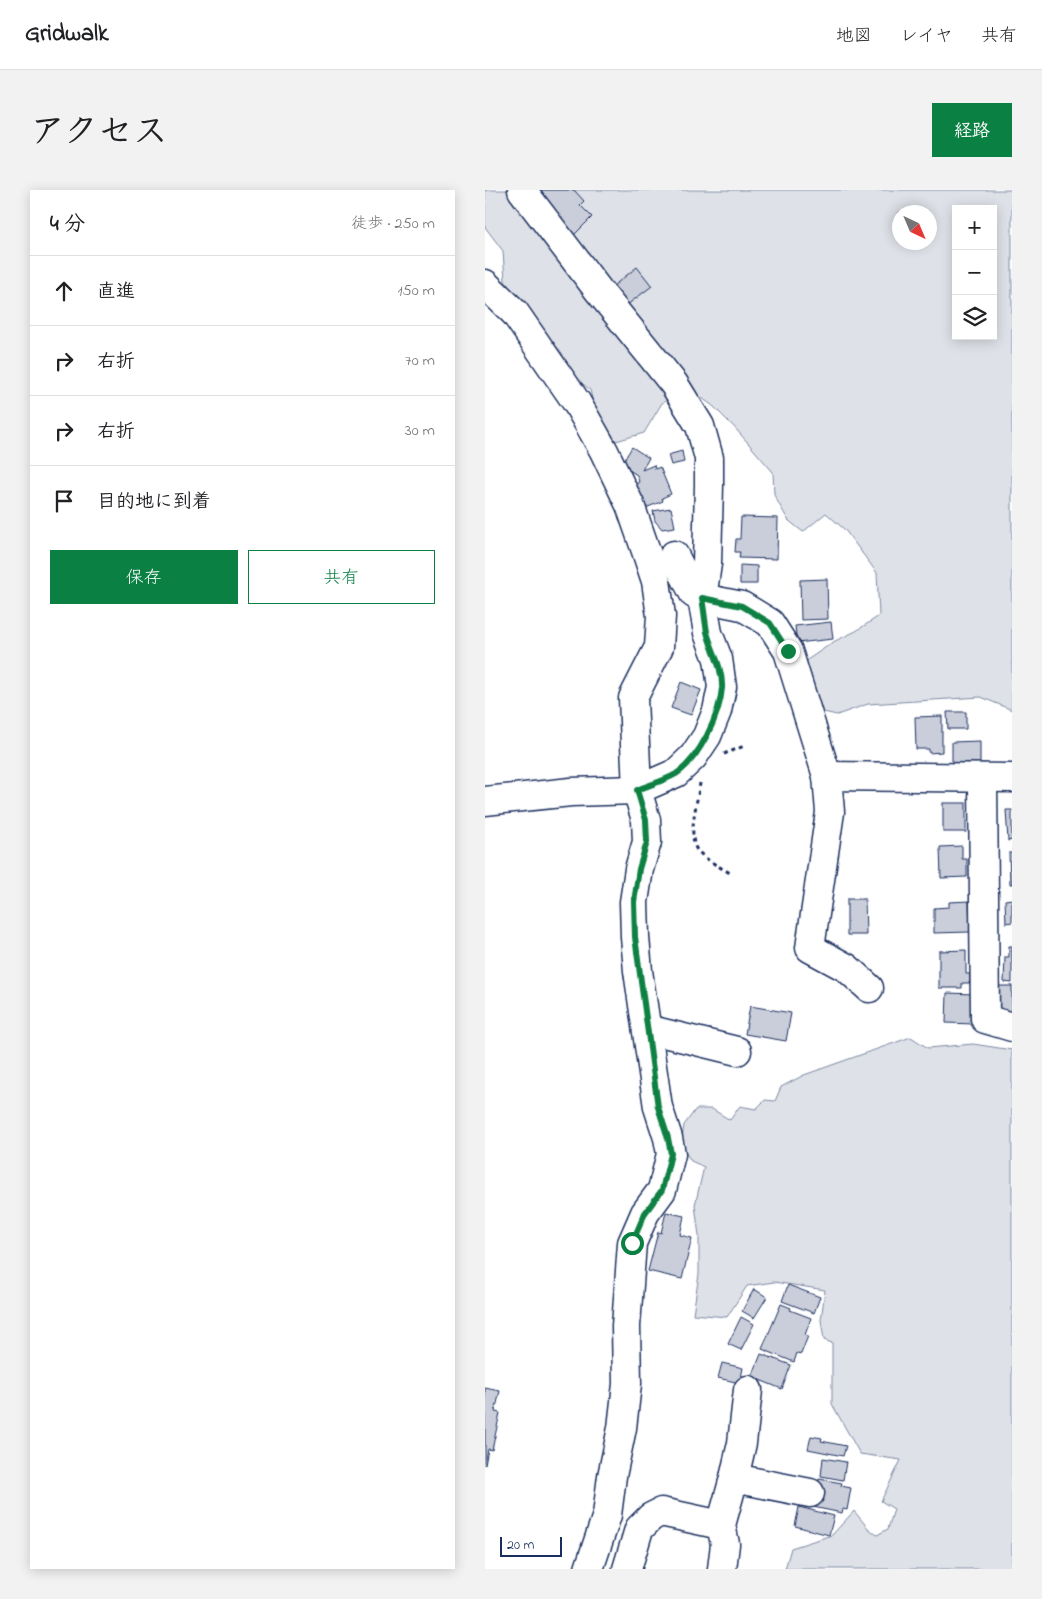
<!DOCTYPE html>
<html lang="ja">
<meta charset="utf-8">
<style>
:root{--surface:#fff;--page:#f2f2f2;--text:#202124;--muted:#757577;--line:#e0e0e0;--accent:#0b8043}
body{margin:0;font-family:"Indie Flower","Klee One",sans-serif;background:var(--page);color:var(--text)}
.controls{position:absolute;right:15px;top:15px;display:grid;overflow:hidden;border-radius:0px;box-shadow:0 2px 12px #0003}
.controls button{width:45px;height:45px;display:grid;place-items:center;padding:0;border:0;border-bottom:1px solid var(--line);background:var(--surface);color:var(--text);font:25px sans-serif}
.compass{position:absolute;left:407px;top:15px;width:45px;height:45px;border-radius:50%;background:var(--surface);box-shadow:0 2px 12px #0003;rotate:136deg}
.scale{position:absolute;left:15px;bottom:12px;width:62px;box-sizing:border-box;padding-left:5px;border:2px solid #1b2f5e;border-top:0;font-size:14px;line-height:18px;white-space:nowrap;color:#1b2f5e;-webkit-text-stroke:4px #fff;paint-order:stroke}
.stop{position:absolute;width:15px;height:15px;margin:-11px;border:4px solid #0b8043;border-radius:50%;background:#fff}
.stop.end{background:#0b8043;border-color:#fff;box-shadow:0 1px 5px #0008}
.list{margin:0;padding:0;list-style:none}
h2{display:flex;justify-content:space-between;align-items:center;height:65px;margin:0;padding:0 20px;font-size:21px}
h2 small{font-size:16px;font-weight:400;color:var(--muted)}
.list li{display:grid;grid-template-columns:32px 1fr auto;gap:15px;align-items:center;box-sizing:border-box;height:70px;padding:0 20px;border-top:1px solid var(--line)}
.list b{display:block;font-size:19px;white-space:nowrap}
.list em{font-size:16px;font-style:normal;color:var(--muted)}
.actions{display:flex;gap:10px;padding:15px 20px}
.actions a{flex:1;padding:11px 0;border:1px solid var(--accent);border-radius:0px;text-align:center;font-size:18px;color:var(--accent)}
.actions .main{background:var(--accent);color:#fff}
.icon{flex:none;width:28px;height:28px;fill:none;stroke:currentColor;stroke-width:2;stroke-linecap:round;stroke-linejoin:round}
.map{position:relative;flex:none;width:527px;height:1379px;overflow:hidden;border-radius:0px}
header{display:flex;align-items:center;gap:30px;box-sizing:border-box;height:70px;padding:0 25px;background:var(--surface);border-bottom:1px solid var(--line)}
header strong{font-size:24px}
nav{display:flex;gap:28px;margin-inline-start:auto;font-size:18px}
.intro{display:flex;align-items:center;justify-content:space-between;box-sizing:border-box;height:120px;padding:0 30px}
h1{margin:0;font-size:35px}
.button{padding:12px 22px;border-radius:0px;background:var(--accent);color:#fff;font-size:18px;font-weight:700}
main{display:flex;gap:30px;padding:0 30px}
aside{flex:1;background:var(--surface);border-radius:0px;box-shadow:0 2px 12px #0003}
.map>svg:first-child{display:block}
.green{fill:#dee1e7;stroke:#7c88a2;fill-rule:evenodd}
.building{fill:#caceda;stroke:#1b2f5e}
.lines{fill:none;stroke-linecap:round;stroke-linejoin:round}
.minor-casing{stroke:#1b2f5e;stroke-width:31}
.path{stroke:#1b2f5e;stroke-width:3;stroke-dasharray:4 4;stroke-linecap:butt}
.minor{stroke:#fff;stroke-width:28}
.route{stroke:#0b8043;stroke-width:6}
</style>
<header>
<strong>Gridwalk</strong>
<nav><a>地図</a><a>レイヤ</a><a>共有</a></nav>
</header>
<div class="intro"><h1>アクセス</h1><a class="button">経路</a></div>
<main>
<aside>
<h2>4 分<small>徒歩 · 250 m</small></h2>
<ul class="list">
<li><svg class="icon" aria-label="ahead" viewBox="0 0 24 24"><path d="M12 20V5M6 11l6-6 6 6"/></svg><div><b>直進</b></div><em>150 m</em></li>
<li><svg class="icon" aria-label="right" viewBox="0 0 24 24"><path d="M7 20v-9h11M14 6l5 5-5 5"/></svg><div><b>右折</b></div><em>70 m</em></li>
<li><svg class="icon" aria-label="right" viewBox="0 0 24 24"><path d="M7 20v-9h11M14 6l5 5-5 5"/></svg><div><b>右折</b></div><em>30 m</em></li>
<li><svg class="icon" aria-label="arrive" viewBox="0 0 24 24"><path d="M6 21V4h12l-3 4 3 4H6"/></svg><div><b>目的地に到着</b></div></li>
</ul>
<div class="actions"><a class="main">保存</a><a>共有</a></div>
</aside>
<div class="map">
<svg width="527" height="1379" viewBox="0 0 527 1379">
<rect width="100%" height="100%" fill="#fff"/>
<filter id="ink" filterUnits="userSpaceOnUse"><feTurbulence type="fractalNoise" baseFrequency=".02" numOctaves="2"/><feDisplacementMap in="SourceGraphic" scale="10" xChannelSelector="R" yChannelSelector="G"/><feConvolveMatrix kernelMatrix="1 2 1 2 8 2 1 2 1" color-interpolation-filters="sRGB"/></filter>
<g filter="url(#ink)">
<g class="green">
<path d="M0,0H527V520L496,507L383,514L352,525L329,520L322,470L350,451L371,441L394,426L392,383L360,340L341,323L318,342L303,330L289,305L288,282L250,238L228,216L203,198L177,213L159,243L131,251L111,225L105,200L85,183L77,163L50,131L20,91L18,61L0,37ZM471,19H508V146H471ZM414,22H444V52H414Z"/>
<path d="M426,847L443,858L488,854L527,860V1379H300L306,1358L347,1345L369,1321L383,1338L392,1345L403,1339L409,1319L396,1311L416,1270L375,1264L347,1214V1153L339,1150L336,1130L340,1100L289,1092L262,1096L242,1127L208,1124L214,1084V1046L210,1015L219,977L206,971L196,956L199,935L211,919H227L245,930L255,916L271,919L280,910L290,911L296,897L319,885Z"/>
</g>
<g class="building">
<path d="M48,0H89L99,11L95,15L107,27L87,47Z"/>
<path d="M152,77L167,96L142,115L127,97Z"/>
<path d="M147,257L164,268L157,280L169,275L170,279L175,277L186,304L177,308L178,311L158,319L148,296L154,292L152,285L136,275Z"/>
<path d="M197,261L199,272L186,275L183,265Z"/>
<path d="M186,318L190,337L177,339L170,331L168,321Z"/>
<path d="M256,327L293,328L292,369L254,368L255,362H250L251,349H255Z"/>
<path d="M255,375L272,376V394H255Z"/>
<path d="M342,389L343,429L316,430L315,390Z"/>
<path d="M346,432L348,449L312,453L310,436Z"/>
<path d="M196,492L216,500L206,525L186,518Z"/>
<path d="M462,522H481V539H463Z"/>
<path d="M457,526V562L444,563V559H431L430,527Z"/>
<path d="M495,551V578L467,579V552Z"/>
<rect x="458" y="613" width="23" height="29"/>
<path d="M521,620H527V650L523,651Z"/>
<path d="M477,656V669H482V687L456,688L455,657Z"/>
<path d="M524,663H527V694H525Z"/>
<path d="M362,709H380L381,745H362Z"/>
<path d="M527,709V732L521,733L520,710Z"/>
<path d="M484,711L485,742L449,743V718L464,717V712Z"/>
<path d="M524,756H527V793L519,792L520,767H524Z"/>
<path d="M481,760V784H485V793H477V798H454V761Z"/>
<rect x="513" y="796" width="14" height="31"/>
<path d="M462,803L489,804V834L461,833Z"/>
<path d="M265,816L306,823L301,851L260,844Z"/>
<path d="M181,1022L199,1026L195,1045L207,1048L197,1089L163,1081L173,1042L176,1043Z"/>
<path d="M303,1095L335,1107L329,1123L297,1111Z"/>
<path d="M269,1099L282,1107L269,1128L257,1121Z"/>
<path d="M296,1114L306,1118L305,1120L326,1128L320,1145L323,1146L316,1164L312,1163L309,1172L277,1159Z"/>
<path d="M256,1127L269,1134L256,1160L243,1154Z"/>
<path d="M276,1164L306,1175L297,1199L267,1187Z"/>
<path d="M237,1173L258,1178L255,1193L233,1188Z"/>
<path d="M0,1198L15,1201L10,1222L15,1223L7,1260L3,1259L0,1275Z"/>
<path d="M326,1246L337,1248L336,1251L361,1256L358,1266L323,1259Z"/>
<path d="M338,1268L361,1272L358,1290L336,1286Z"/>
<path d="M334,1289L357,1293L356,1296L366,1298L362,1320L358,1319L357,1323L328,1317Z"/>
<path d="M314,1317L349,1326L344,1345L310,1336Z"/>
</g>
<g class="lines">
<g class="minor-casing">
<g id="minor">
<path d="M0,94L30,123L92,213L119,261L145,315L161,361L171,391L176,426L174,457L148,508L152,600L161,630L162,652L154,679L149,712L150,747L153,781L173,917L183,948L186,964L177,1000L160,1023L147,1053L141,1136L142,1194L137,1238L127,1286L122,1325L104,1379"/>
<path d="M189,365L209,404L217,408L257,416L285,433L303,461L342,586L345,622L325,758L362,778L384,798"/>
<path d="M342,586L527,588"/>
<path d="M498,588L500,829L527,837"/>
<path d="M0,611L86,602L152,600L191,583L208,567L222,546L232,521L237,497L233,469L223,443L217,408L222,374L224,295V268L215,236L189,194L114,101L37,0"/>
<path d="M162,839L252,861"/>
<path d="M249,1288L325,1303"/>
<path d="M142,1379L154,1339L166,1327L176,1322L236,1335"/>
<path d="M237,1379L240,1354L236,1335L249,1288L257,1253L263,1200"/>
</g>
</g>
<g class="path">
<path d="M239,564L259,556"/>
<path d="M215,593C213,609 202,646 212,660C221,670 233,676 245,683"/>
</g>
<use href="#minor" class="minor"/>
</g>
</g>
<g class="lines" filter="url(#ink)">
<path class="route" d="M147,1053L160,1023L177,1000L186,964L183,948L173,917L150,747L149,712L154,679L162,652L161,630L152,600C164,595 179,591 191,584C214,569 235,525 237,498C238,478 227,461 222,442C220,431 219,419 217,408L257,416L285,433L303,461"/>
</g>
</svg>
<div class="controls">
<button>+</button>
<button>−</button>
<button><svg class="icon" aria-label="layers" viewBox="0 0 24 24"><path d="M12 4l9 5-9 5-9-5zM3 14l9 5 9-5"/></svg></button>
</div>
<svg class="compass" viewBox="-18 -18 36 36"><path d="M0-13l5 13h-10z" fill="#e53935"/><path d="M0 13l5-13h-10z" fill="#757577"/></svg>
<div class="scale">20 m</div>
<div class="stop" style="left:147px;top:1053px"></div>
<div class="stop end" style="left:303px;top:461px"></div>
</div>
</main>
